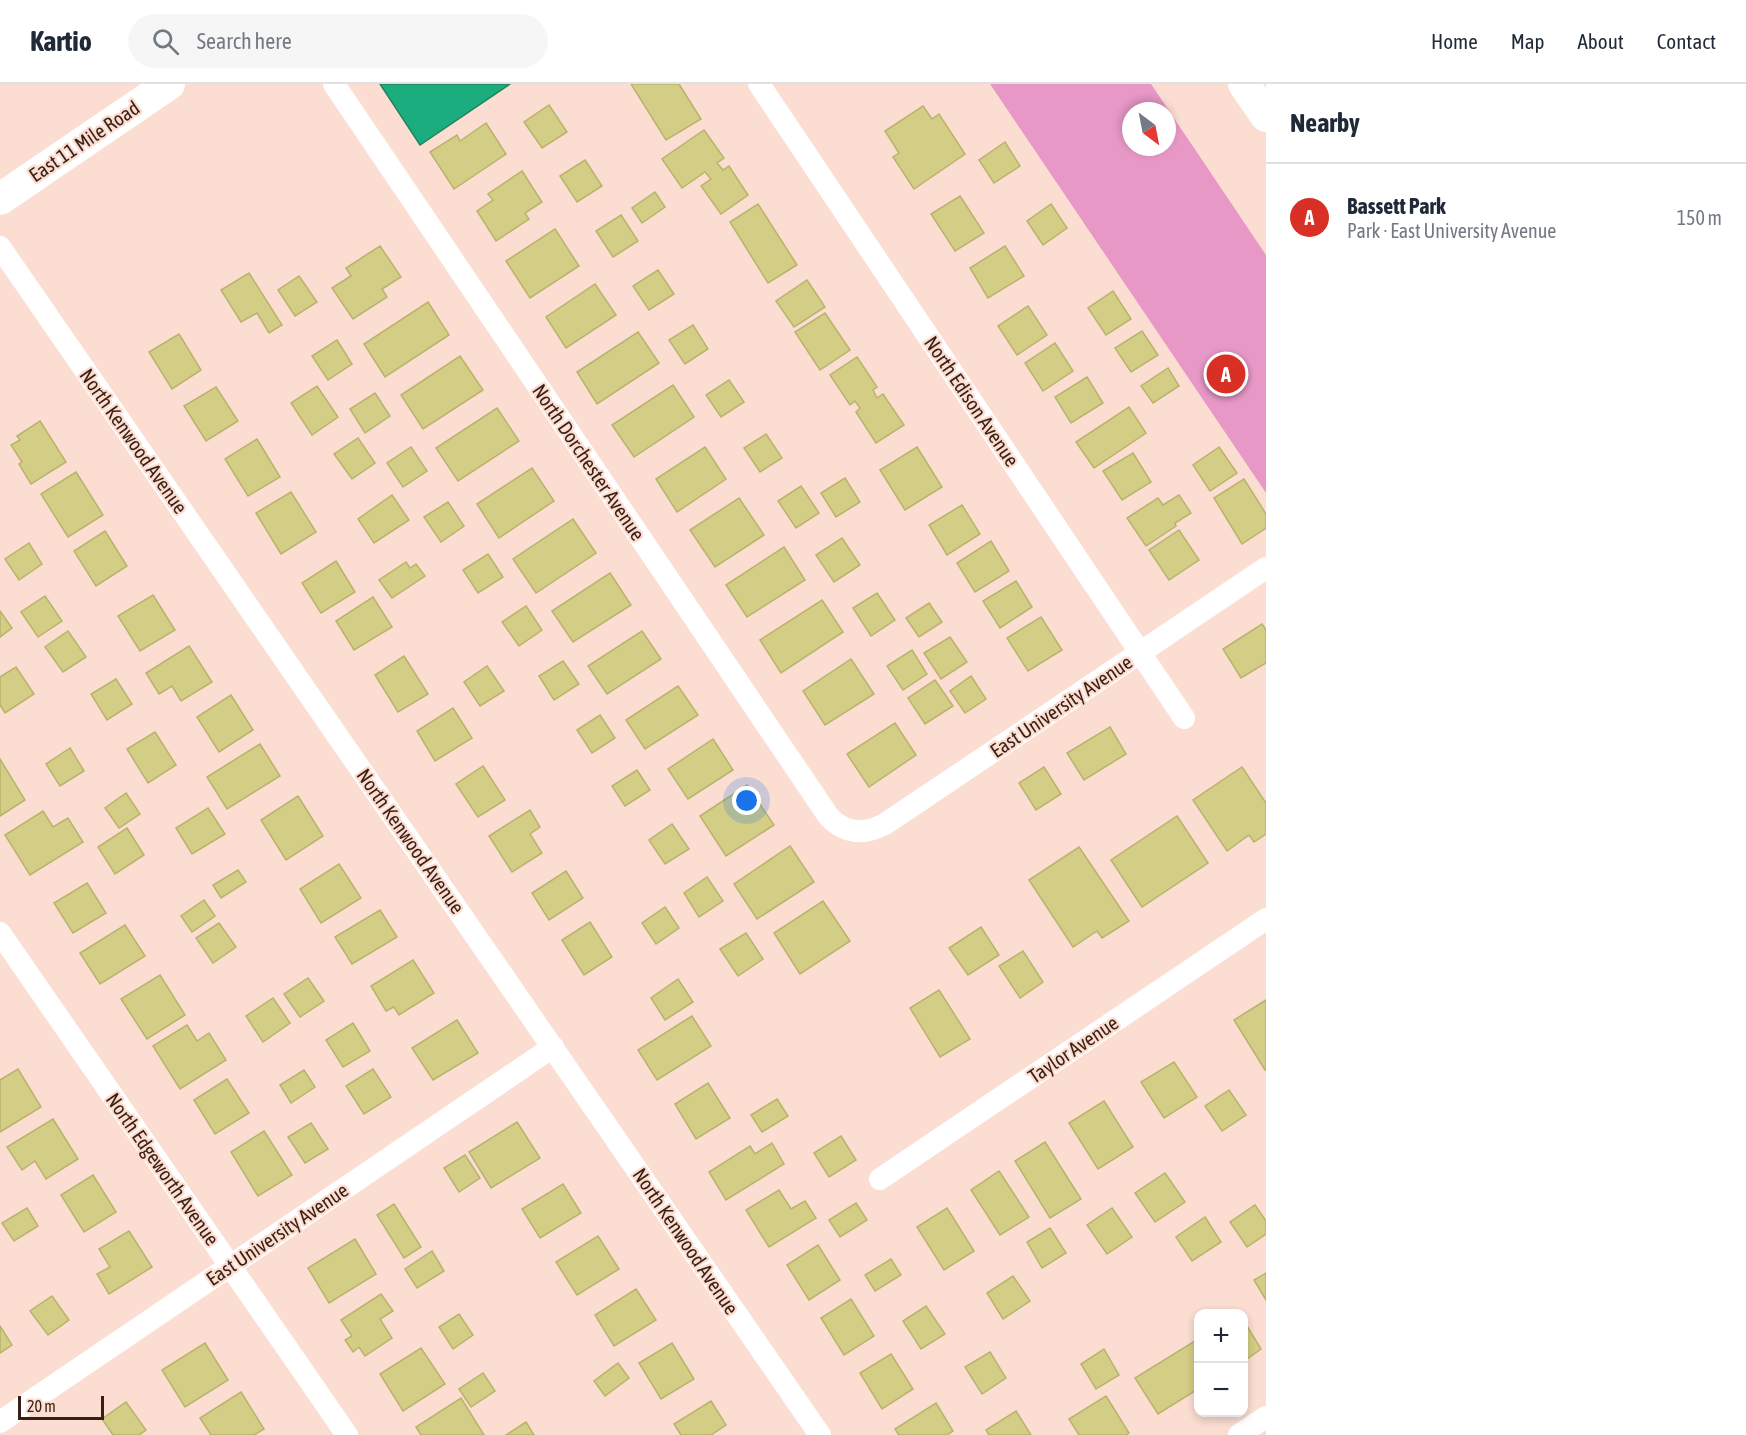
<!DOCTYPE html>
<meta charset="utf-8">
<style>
:root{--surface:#fff;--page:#f6f6f7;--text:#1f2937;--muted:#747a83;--line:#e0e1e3;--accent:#d93025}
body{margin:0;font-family:"Asap Condensed",sans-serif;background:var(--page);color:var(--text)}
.controls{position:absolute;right:18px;bottom:18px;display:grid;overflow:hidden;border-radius:12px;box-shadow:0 3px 9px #0003}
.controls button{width:54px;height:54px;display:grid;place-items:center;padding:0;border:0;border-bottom:2px solid var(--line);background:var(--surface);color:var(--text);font:30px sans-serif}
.compass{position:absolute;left:1122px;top:18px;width:54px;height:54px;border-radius:50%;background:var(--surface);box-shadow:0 3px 9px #0003;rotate:148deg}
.scale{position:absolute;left:18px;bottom:15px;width:86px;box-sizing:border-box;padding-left:6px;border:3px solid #391f13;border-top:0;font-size:16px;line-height:21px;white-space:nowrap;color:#391f13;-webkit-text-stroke:4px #fbddd1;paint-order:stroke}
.you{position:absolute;left:747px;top:717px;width:21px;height:21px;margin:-15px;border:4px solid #fff;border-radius:50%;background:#1a73e8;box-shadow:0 0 0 9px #1a73e833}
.badge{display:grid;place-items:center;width:39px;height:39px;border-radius:50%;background:var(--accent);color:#fff;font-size:20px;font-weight:700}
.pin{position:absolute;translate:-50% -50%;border:3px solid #fff;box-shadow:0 2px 6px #0006}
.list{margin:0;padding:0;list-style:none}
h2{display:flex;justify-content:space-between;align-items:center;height:78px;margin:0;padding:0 24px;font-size:26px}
h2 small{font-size:20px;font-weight:400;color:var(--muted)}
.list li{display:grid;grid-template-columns:39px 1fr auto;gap:18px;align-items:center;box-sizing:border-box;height:108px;padding:0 24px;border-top:2px solid var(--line)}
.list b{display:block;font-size:22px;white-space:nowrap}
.list p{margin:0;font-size:20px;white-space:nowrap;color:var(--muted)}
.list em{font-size:20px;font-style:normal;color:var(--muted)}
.icon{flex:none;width:33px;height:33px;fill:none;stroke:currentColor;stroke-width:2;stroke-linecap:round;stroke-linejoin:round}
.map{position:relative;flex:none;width:1266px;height:1351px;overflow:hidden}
header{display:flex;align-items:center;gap:36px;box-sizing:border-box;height:84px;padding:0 30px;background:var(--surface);border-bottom:2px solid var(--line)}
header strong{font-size:28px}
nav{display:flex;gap:33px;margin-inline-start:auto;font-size:21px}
.search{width:420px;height:54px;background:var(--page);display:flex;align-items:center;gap:15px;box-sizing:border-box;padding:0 21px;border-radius:33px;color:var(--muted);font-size:22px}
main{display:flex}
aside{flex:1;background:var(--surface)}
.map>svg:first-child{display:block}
.green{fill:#e798c6;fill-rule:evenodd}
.water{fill:#1bad7d;stroke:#24825d;stroke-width:1.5}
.building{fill:#d3cd85;stroke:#b9b36c;stroke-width:1.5}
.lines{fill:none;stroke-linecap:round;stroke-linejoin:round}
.street{stroke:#fff;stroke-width:22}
.secondary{stroke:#fff;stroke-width:32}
.labels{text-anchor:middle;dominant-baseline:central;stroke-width:4.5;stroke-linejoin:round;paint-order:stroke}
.street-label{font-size:20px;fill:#391f13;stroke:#fbddd1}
</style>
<header>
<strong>Kartio</strong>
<div class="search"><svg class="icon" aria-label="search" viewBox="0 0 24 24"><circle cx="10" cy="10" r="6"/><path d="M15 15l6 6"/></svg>Search here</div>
<nav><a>Home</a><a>Map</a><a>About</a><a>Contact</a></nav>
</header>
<main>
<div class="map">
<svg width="1266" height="1351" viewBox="0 0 1266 1351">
<rect width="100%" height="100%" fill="#fbddd1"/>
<path class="green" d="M990,0H1151L1266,171V409ZM1131,27H1167V63H1131Z"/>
<path class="water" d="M380,0H510L420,61Z"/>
<g class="building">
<path d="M631,0H679L701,35L666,56Z"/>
<path d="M549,21L567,48L542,64L524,38Z"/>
<path d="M923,22L932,35L939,30L965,70L914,105L893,73L899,69L885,47Z"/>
<path d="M486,39L506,70L454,105L430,68L457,51L460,57Z"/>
<path d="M704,46L724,74L717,79L723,86L729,82L748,111L721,130L701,102L711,95L705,88L682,104L662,75Z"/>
<path d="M1005,58L1020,82L994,99L979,76Z"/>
<path d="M585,76L602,102L577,118L560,92Z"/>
<path d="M522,87L542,118L525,129L529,135L496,157L477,127L493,116L488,110Z"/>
<path d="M655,108L665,123L642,139L632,124Z"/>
<path d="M960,112L984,149L955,167L931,130Z"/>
<path d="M758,120L797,181L768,199L730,138Z"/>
<path d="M1051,120L1067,144L1043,161L1027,137Z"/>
<path d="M621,131L638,157L613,173L596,147Z"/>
<path d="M555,145L579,182L530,214L506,177Z"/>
<path d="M380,162L401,193L382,205L387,213L353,235L332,204L351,192L346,184Z"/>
<path d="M1005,162L1024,192L988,214L970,184Z"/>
<path d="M658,186L674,210L649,226L633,202Z"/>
<path d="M249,189L282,241L269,249L257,229L241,238L221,206Z"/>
<path d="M299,192L317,218L295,232L278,206Z"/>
<path d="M807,196L825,223L794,243L776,217Z"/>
<path d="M595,200L616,231L566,264L546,233Z"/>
<path d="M1113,207L1131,235L1106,251L1088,224Z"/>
<path d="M428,218L449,251L385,293L364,260Z"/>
<path d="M1028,222L1047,251L1017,271L998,242Z"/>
<path d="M825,229L850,266L820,286L795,248Z"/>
<path d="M693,241L708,265L685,280L669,256Z"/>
<path d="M1142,247L1158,271L1131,288L1115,264Z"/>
<path d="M638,248L659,279L597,320L577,288Z"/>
<path d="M179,250L201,286L172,305L149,268Z"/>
<path d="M337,256L352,280L328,296L312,272Z"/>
<path d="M1055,259L1073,287L1043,307L1025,279Z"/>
<path d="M460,272L483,306L423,345L401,311Z"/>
<path d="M857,273L877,303L873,306L877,314L883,310L904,341L876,359L856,328L860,324L855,317L850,321L830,291Z"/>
<path d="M1168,284L1179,302L1153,319L1141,302Z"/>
<path d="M1087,293L1103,319L1071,339L1055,313Z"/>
<path d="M729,296L744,318L721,333L706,311Z"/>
<path d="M673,301L694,333L634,373L612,341Z"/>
<path d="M317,302L338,333L312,351L291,319Z"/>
<path d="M216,303L238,337L206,357L184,322Z"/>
<path d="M375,309L390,332L365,349L350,325Z"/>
<path d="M1129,323L1146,349L1094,384L1076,358Z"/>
<path d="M497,324L519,357L458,397L436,364Z"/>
<path d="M40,337L66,378L31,400L19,380L22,378L11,361L20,356L17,352Z"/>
<path d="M766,350L782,374L760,388L744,364Z"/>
<path d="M358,354L375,379L352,395L334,370Z"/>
<path d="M257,355L280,393L248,412L225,375Z"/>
<path d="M411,363L427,387L403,403L387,379Z"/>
<path d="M705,363L726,395L677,428L656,395Z"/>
<path d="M917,363L942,403L905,426L880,386Z"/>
<path d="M1219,363L1237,389L1210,407L1193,381Z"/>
<path d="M1133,369L1151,398L1122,416L1103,387Z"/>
<path d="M532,384L554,417L499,454L477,420Z"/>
<path d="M76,388L103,431L68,453L41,410Z"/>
<path d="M845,394L860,418L836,433L821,409Z"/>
<path d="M1244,395L1266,430V444L1242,460L1214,414Z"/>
<path d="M801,402L819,429L796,444L778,417Z"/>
<path d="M291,408L316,448L281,470L256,429Z"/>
<path d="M392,411L409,436L374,459L358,435Z"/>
<path d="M1179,411L1191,429L1175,439L1176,442L1146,462L1127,434L1158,414L1163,421Z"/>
<path d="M739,414L764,451L715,483L690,446Z"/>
<path d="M448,418L464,442L441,458L424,433Z"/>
<path d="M962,421L980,450L947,471L929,441Z"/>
<path d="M573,435L596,469L536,509L513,475Z"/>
<path d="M1179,446L1199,476L1169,496L1149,466Z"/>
<path d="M105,447L127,482L96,502L74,467Z"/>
<path d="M842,454L860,481L834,498L816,471Z"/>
<path d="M991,457L1009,487L975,508L957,479Z"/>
<path d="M29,459L42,480L19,496L5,475Z"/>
<path d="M784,463L805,496L747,533L726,501Z"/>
<path d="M488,470L503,493L478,509L463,486Z"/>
<path d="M336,477L355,508L321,529L302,499Z"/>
<path d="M406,478L410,484L416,480L425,492L392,514L379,496Z"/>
<path d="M610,489L631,521L573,558L552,527Z"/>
<path d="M1016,497L1032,523L1000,544L983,517Z"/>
<path d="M877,509L895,536L871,552L853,524Z"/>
<path d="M153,511L175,546L140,567L118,532Z"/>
<path d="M45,512L62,537L38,553L21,528Z"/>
<path d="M373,513L392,543L354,566L336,537Z"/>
<path d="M822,516L843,548L781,589L760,556Z"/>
<path d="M929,519L942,538L919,553L906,534Z"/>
<path d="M526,522L542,546L519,562L502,538Z"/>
<path d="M0,527L12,544L0,553Z"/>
<path d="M1041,533L1062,566L1028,587L1007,554Z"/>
<path d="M1262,540L1266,546V579L1241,594L1223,565Z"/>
<path d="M68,547L86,573L63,588L45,563Z"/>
<path d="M642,547L661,575L607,610L588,582Z"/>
<path d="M950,553L967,578L941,595L924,569Z"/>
<path d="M189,562L212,598L181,617L172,602L159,610L146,589Z"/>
<path d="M912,566L927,590L903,606L887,582Z"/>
<path d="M404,572L428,610L398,628L375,591Z"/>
<path d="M851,575L874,610L825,641L803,607Z"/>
<path d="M563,577L579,600L554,616L539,592Z"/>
<path d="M487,582L504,607L480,622L464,598Z"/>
<path d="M16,583L34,610L5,629L0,621V593Z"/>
<path d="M971,592L986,615L965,629L950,607Z"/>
<path d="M116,595L132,620L107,636L91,610Z"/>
<path d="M935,596L953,622L925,640L908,614Z"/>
<path d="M678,602L698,631L645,665L626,636Z"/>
<path d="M231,611L253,646L219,668L197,633Z"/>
<path d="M453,624L472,654L435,677L417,647Z"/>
<path d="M600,631L615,654L592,669L577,646Z"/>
<path d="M895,639L916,671L869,703L847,670Z"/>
<path d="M1110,643L1126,670L1084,696L1067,669Z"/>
<path d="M155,648L176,681L148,699L127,665Z"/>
<path d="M713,655L733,686L688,715L668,685Z"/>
<path d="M260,660L280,692L227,725L207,693Z"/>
<path d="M70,664L84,687L60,702L46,680Z"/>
<path d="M0,675L25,716L0,732Z"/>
<path d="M483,682L505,716L478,733L456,700Z"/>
<path d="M1044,683L1061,710L1036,726L1019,699Z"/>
<path d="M1242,683L1266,719V750L1254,758L1249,751L1227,767L1193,716Z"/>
<path d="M637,686L650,706L625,722L612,702Z"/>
<path d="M747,701L774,741L726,772L700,732Z"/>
<path d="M126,709L140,730L119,744L105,724Z"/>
<path d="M298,712L323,752L286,776L261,736Z"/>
<path d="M208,724L225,750L192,770L176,744Z"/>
<path d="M530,726L540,743L530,750L542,769L512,788L489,752Z"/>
<path d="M43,727L53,743L68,734L83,758L30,791L5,751Z"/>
<path d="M1177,732L1208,779L1142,823L1111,776Z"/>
<path d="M672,740L689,765L665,780L649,756Z"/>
<path d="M127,744L144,771L115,790L98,763Z"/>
<path d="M790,762L814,798L757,835L734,800Z"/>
<path d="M1079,763L1129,837L1102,854L1097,847L1073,863L1029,796Z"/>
<path d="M339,780L361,814L321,839L300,805Z"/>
<path d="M238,786L246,798L221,814L213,801Z"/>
<path d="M566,787L583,814L549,836L532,809Z"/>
<path d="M707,793L723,817L699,833L684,809Z"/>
<path d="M87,799L106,829L73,849L54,819Z"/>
<path d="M204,816L215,832L192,848L181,832Z"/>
<path d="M823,817L850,857L800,890L774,849Z"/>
<path d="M665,823L679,844L656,860L642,839Z"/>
<path d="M380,826L397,853L352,880L335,853Z"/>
<path d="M590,838L612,873L584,891L562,856Z"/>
<path d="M219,839L236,863L213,879L196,854Z"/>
<path d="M125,841L145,872L100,900L80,869Z"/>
<path d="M981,843L999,871L968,891L949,864Z"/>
<path d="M746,849L763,875L738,892L720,865Z"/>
<path d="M1023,867L1043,898L1020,914L999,882Z"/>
<path d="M413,876L434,909L399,931L394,923L386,927L371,902Z"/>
<path d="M160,891L185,931L147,955L121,915Z"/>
<path d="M308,894L324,917L300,933L284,910Z"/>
<path d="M678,895L693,918L665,936L651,914Z"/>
<path d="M939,906L970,955L940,973L910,924Z"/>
<path d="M273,914L290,939L263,958L246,932Z"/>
<path d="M1266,916V985L1265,986L1234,936Z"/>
<path d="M692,932L711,962L657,996L638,966Z"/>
<path d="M457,936L478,969L433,996L412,964Z"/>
<path d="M353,939L370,967L343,983L326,956Z"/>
<path d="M187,941L197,957L209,949L226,976L180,1005L153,962Z"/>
<path d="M1174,978L1197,1013L1164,1034L1141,998Z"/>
<path d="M18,985L41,1023L0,1048V996Z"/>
<path d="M373,985L391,1013L364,1030L346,1002Z"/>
<path d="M304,986L315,1003L291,1019L280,1001Z"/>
<path d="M227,995L249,1029L215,1050L194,1016Z"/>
<path d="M708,999L730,1034L696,1055L675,1020Z"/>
<path d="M1229,1006L1246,1031L1222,1047L1205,1022Z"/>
<path d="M777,1015L788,1032L762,1048L751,1031Z"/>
<path d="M1104,1017L1133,1063L1098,1085L1069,1039Z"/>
<path d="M53,1035L78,1075L46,1095L35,1077L22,1086L7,1063Z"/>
<path d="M517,1038L540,1074L491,1104L469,1068Z"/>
<path d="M311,1039L328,1065L305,1079L288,1053Z"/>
<path d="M264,1047L292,1091L258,1112L231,1068Z"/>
<path d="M841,1052L856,1076L829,1093L814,1069Z"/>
<path d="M1045,1058L1081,1115L1050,1134L1015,1077Z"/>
<path d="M772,1059L784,1080L726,1116L709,1088L750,1062L755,1070Z"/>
<path d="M465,1071L480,1094L459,1108L444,1084Z"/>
<path d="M999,1087L1029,1133L1000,1151L971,1106Z"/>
<path d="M1165,1089L1185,1118L1155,1138L1135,1109Z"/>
<path d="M93,1091L116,1128L84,1148L61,1111Z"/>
<path d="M563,1100L581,1129L540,1154L522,1125Z"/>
<path d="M779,1106L791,1125L805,1117L816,1134L769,1163L746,1126Z"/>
<path d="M856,1119L867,1136L840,1153L829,1136Z"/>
<path d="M394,1120L421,1163L404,1174L377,1131Z"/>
<path d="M1255,1121L1266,1137V1150L1247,1163L1230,1138Z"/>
<path d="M27,1124L38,1142L14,1157L2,1139Z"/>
<path d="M947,1124L974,1167L944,1186L917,1143Z"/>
<path d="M1112,1124L1132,1153L1107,1170L1087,1141Z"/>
<path d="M1205,1133L1221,1158L1192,1177L1176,1153Z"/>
<path d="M1050,1144L1066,1169L1042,1184L1027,1158Z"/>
<path d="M129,1147L152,1183L109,1210L97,1190L110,1183L99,1165Z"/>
<path d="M598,1152L619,1185L577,1211L556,1178Z"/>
<path d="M355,1155L376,1190L329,1219L308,1184Z"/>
<path d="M818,1161L840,1196L809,1216L787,1181Z"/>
<path d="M432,1167L444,1187L417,1204L405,1185Z"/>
<path d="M891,1175L901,1191L875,1207L865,1191Z"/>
<path d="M1266,1189V1216L1254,1196Z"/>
<path d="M1013,1192L1030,1217L1003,1235L987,1209Z"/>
<path d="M636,1205L656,1236L614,1262L595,1231Z"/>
<path d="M381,1210L393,1227L380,1235L392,1254L365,1272L359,1263L353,1268L345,1256L352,1252L341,1236Z"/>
<path d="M52,1212L69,1236L48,1251L30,1227Z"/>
<path d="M851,1215L874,1252L844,1271L821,1234Z"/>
<path d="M926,1222L945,1250L921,1265L903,1237Z"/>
<path d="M459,1230L473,1251L453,1265L439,1243Z"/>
<path d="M1244,1237L1261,1265L1244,1277Z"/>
<path d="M0,1242L12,1261L0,1269Z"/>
<path d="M1198,1255V1305L1158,1330L1135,1294Z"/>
<path d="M205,1259L228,1296L185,1323L162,1286Z"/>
<path d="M672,1259L694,1295L661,1315L639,1279Z"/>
<path d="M421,1264L445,1300L403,1327L380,1290Z"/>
<path d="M1104,1265L1119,1291L1096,1305L1081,1280Z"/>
<path d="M990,1268L1006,1294L982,1310L965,1283Z"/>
<path d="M891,1270L913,1305L882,1325L860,1289Z"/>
<path d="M618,1279L629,1294L605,1312L594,1297Z"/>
<path d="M483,1289L495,1307L471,1323L459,1305Z"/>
<path d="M241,1308L264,1345L254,1351H211L200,1334Z"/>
<path d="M1106,1312L1129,1349L1126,1351H1079L1069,1335Z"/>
<path d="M461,1314L484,1351H421L416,1343Z"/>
<path d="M711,1317L726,1341L711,1351H681L674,1340Z"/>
<path d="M126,1318L146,1346L139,1351H113L102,1335Z"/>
<path d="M936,1319L953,1347L947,1351H899L895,1345Z"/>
<path d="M1016,1327L1031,1351H989L986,1346Z"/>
<path d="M526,1338L534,1351H506Z"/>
</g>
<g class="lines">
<g class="street">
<path d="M334,0L829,733C846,750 864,751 885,740L1266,484"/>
<path d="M759,0L1184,634"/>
<path d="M0,163L820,1351"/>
<path d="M0,849L347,1351"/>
<path d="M880,1095L1266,835"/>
<path d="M0,1338L553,963"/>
<path d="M1239,1351L1266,1333"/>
</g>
<g class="secondary">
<path d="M1244,0L1266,32"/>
<path d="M0,115L169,0"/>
</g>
</g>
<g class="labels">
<g class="street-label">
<text transform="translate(84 57) rotate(-34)">East 11 Mile Road</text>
<text transform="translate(972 317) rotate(56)">North Edison Avenue</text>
<text transform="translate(134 357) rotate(55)">North Kenwood Avenue</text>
<text transform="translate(589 378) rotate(56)">North Dorchester Avenue</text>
<text transform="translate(1061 622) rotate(-34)">East University Avenue</text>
<text transform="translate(411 757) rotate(55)">North Kenwood Avenue</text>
<text transform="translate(1073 965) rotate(-34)">Taylor Avenue</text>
<text transform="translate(163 1085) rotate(55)">North Edgeworth Avenue</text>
<text transform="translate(277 1150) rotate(-34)">East University Avenue</text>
<text transform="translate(686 1157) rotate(56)">North Kenwood Avenue</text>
</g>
</g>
</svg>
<div class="controls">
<button>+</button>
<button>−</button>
</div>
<svg class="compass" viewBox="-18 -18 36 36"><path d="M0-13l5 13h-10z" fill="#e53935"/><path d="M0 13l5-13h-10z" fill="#747a83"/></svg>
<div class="scale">20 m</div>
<div class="you"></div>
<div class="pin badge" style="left:1226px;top:290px">A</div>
</div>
<aside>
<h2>Nearby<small></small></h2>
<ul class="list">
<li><span class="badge">A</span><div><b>Bassett Park</b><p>Park · East University Avenue</p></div><em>150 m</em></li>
</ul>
</aside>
</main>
